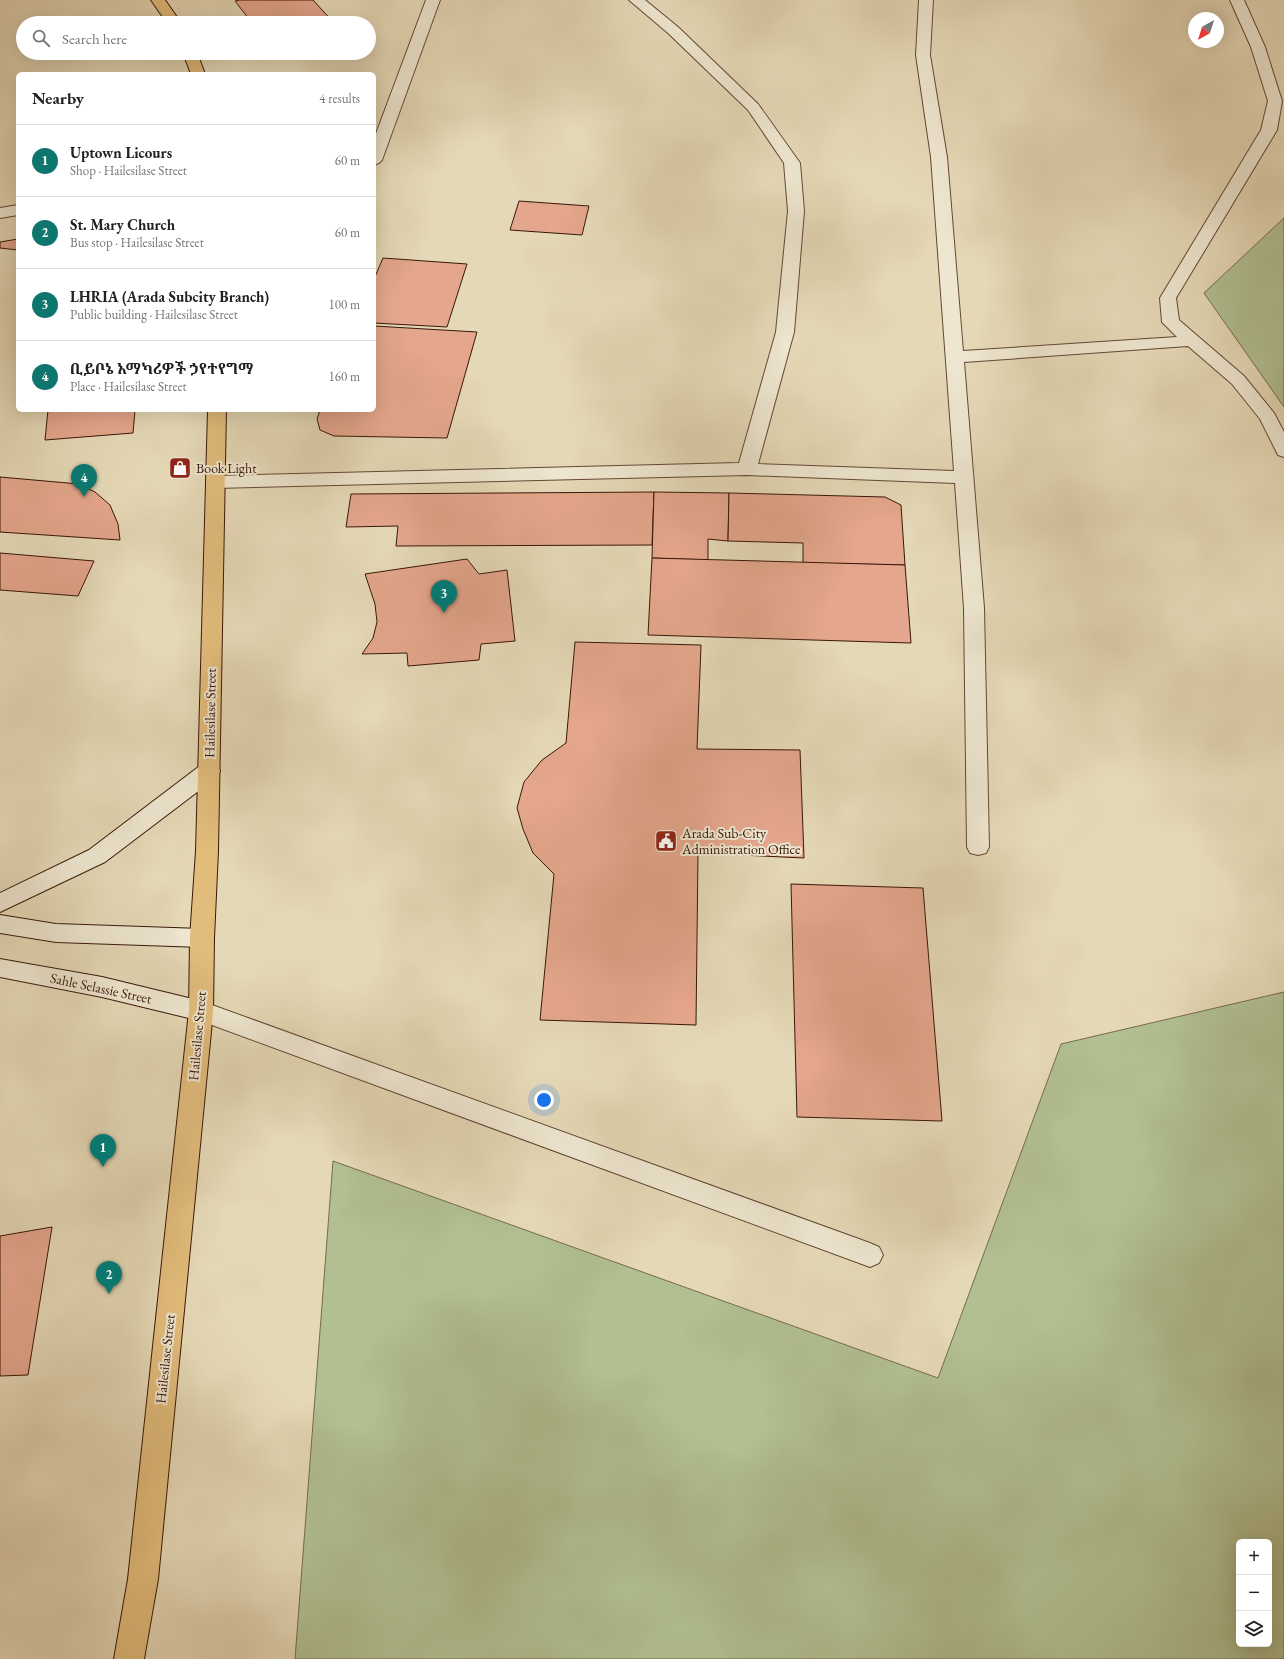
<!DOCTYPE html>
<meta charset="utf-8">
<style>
:root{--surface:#fff;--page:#f6f6f6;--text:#202124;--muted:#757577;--line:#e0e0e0;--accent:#0f766e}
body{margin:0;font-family:"EB Garamond","Noto Serif Ethiopic",serif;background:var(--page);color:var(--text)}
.controls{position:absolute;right:12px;bottom:12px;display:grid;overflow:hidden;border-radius:6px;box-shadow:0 4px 16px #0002}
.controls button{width:36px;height:36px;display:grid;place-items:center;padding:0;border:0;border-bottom:1px solid var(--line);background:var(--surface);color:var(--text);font:20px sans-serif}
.compass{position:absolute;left:1188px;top:12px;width:36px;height:36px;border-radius:50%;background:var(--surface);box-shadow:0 4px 16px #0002;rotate:219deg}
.you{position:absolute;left:544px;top:1100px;width:14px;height:14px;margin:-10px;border:3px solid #fff;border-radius:50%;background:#1a73e8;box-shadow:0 0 0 6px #1a73e833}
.badge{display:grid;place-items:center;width:26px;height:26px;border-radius:50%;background:var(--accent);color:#fff;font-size:13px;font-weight:700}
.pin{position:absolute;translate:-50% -33px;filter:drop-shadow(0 1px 2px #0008)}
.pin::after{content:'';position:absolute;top:21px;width:14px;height:12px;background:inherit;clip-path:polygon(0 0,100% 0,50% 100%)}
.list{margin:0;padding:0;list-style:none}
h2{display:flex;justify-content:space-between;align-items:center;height:52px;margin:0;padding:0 16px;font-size:17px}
h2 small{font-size:13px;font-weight:400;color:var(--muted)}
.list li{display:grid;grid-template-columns:26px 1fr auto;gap:12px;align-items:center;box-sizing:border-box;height:72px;padding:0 16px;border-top:1px solid var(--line)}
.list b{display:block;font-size:15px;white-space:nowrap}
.list p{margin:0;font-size:13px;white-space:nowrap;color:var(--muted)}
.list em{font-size:13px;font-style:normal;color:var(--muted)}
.icon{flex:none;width:22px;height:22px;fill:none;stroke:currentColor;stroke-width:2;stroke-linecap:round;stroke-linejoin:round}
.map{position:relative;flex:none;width:1284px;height:1659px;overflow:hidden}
.search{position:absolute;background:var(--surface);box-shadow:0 4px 16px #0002;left:16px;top:16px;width:360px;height:44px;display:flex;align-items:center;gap:10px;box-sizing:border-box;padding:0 14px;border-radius:22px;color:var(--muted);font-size:15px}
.panel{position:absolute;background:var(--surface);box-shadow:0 4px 16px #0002;left:16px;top:72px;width:360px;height:340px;border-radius:6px}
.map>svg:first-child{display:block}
.green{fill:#b1bf91;stroke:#756b4d;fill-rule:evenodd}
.building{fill:#e4a68c;stroke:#391709}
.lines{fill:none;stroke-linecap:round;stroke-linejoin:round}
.minor-casing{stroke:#644734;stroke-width:2}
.tertiary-casing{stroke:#644734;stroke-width:2}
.secondary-casing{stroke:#391709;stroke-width:2}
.primary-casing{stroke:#391709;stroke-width:2}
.minor{fill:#eee6d0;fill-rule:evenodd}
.tertiary{fill:#eee6d0;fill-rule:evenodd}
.secondary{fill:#eee6d0;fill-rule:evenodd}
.primary{fill:#e2bc7b;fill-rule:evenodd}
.labels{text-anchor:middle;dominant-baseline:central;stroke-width:4;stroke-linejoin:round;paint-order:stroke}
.poi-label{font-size:14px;fill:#391709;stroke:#eee6d0;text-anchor:start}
.street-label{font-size:14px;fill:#391709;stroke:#eee6d0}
</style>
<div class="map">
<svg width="1284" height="1659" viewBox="0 0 1284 1659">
<rect width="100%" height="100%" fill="#e5d8b6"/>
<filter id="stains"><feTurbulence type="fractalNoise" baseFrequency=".005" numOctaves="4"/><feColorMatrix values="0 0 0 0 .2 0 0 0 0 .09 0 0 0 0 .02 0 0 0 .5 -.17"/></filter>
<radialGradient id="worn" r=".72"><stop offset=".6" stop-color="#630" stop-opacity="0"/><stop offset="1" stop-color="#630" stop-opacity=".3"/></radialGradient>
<g class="green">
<path d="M1284,218V407L1204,293Z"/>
<path d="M1284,992V1659H295L333,1161L938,1378L1061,1044ZM1239,1542H1269V1644H1239Z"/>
</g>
<g class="building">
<path d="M240,0H313L334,23H252L235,1Z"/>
<path d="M519,201L589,206L582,235L510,230Z"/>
<path d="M18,239V250L0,248V242Z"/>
<path d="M383,258L467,264L447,327L374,323V279Z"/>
<path d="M374,326L477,332L447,438L334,436L320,430L317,419L320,410H374Z"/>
<path d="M48,410H135L133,433L45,440Z"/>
<path d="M0,477L79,484L95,492L110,505L118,524L120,540L0,532Z"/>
<path d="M654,492L652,545L396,546L398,526L346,527L351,494Z"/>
<path d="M654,492L729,493L728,541L708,539V560L652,558Z"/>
<path d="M729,493L885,497L901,505L905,565L803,563V543L728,541Z"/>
<path d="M0,553L94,561L78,596L0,590Z"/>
<path d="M652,558L905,565L911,643L648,635Z"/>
<path d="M467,559L479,574L507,570L515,641L481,644L479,660L408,666L407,653L362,654L373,638L377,622L375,604L365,574Z"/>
<path d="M575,642L701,645L697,749L800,750L804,858L698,853L696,1025L540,1020L554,874L533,853L523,829L517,808L524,782L542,760L566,743Z"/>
<path d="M791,884L923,888L942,1121L797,1117Z"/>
<path d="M52,1227L28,1375L0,1376V1236Z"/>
</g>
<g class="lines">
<g class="minor-casing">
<g id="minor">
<path d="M629,0H645L678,27L758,104L800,163L804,211L794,332L758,464L954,471L931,157L916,55L919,0H933L930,55L947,157L963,351L1177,337L1162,322L1160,298L1261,130L1268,101L1251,47L1230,0H1244L1265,47L1282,101L1277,130L1176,298L1179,320L1244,376L1274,413L1284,432V457L1278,455L1260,419L1232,384L1188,346L964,362L984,608L989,847L986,853L978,855L970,853L967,847L964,608L955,483L747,475L215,488L208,486L206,482L208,478L215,476L739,463L776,332L788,211L784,163L748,110L668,33Z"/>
<path d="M18,205V215L0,218V208Z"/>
<path d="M201,1001L870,1243L879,1247L883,1255L879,1263L870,1267L193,1018L189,1011L193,1004Z"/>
</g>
</g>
<g class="tertiary-casing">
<path id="tertiary" d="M426,0H440L382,160L379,163L374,165V139Z"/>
</g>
<g class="secondary-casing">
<g id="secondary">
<path d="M209,763L217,765L220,771L217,777L105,862L0,912V893L89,850L201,765Z"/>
<path d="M0,915L56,924L202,929L210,932L214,938L210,944L202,947L56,942L0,933Z"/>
<path d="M0,959L102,977L201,1001L209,1004L213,1011L209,1018L201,1021L102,997L0,977Z"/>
</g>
</g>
<g class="primary-casing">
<g id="primary">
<path d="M151,0H165L181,23H167Z"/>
<path d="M183,53H197L205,74H191Z"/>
<path d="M208,410H226L218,851L214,938L213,1011L158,1579L144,1659H114L128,1579L189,1011L190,938L196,851Z"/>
</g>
</g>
<use href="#minor" class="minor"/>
<use href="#tertiary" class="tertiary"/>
<use href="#secondary" class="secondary"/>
<use href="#primary" class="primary"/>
</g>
<defs>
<g id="shop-square" transform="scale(1.15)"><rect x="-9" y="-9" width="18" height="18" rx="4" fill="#8f2418" stroke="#eee6d0"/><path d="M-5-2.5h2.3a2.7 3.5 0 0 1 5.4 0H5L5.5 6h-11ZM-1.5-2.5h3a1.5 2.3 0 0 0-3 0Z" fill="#fff"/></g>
<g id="civic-square" transform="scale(1.15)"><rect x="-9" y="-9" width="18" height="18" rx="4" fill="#8f2418" stroke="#eee6d0"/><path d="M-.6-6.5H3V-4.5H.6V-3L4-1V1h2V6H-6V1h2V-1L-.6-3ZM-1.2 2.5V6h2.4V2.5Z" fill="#fff"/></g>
</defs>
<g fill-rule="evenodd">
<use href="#shop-square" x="180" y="468"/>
<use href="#civic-square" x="666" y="841"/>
</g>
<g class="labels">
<g class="poi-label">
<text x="196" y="468">Book Light</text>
<text x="682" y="833">Arada Sub-City<tspan x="682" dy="16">Administration Office</tspan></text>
</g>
<g class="street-label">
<text transform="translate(210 713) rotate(-89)">Hailesilase Street</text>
<text transform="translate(101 988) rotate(12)">Sahle Selassie Street</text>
<text transform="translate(197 1036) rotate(-85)">Hailesilase Street</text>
<text transform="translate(165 1359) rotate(-84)">Hailesilase Street</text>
</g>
</g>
<rect width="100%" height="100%" filter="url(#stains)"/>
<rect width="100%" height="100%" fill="url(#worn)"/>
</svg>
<div class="controls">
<button>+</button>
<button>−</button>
<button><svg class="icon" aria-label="layers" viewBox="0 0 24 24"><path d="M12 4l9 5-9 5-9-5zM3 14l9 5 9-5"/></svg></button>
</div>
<svg class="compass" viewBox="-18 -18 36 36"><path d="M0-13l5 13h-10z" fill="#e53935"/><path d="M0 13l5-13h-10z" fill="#757577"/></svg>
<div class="you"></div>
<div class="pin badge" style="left:103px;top:1167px">1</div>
<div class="pin badge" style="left:109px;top:1294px">2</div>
<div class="pin badge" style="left:444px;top:613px">3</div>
<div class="pin badge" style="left:84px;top:497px">4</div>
<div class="search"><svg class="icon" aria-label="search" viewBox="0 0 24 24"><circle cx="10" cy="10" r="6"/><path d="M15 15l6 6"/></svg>Search here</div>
<section class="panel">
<h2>Nearby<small>4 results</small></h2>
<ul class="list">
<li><span class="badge">1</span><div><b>Uptown Licours</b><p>Shop · Hailesilase Street</p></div><em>60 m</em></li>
<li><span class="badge">2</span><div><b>St. Mary Church</b><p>Bus stop · Hailesilase Street</p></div><em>60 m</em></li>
<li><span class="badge">3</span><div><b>LHRIA (Arada Subcity Branch)</b><p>Public building · Hailesilase Street</p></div><em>100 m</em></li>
<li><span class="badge">4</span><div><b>ቢይቦኔ አማካሪዎች ኃየተየግማ</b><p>Place · Hailesilase Street</p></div><em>160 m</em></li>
</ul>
</section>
</div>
